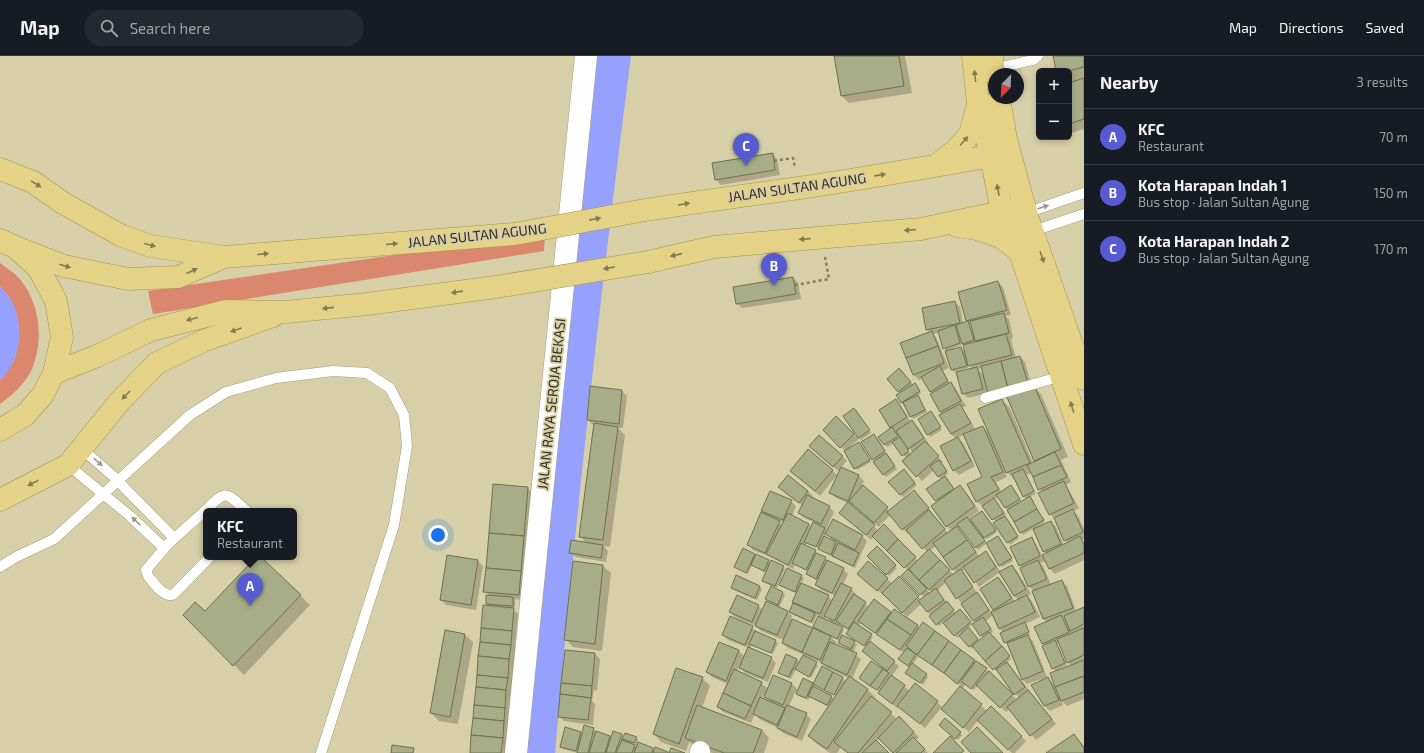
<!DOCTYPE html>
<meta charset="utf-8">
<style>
:root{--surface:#171b24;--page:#242831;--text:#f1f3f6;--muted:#9ea1a6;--line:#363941;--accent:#575bd2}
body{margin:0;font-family:"Exo 2",sans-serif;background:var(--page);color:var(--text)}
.controls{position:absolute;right:12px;top:12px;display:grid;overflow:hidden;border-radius:6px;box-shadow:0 2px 6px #0003}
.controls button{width:36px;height:36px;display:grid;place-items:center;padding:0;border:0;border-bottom:1px solid var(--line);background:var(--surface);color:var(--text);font:20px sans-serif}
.compass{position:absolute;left:988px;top:12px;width:36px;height:36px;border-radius:50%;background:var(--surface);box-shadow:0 2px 6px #0003;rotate:204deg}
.you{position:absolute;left:438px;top:479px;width:14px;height:14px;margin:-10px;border:3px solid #fff;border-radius:50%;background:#1a73e8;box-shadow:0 0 0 6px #1a73e833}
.badge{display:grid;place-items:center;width:26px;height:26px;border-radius:50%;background:var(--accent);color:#fff;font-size:13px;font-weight:700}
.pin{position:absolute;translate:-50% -33px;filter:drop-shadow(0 1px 2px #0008)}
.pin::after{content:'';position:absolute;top:21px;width:14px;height:12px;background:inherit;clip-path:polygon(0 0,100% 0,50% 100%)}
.popup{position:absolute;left:203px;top:452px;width:94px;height:52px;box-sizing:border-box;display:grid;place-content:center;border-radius:6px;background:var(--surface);filter:drop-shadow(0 1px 3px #0005);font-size:13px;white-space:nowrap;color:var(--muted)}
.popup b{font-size:15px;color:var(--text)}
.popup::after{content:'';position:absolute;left:50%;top:100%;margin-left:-8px;border:8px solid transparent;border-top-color:var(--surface)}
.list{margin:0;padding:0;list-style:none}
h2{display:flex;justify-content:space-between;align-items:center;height:52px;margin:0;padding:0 16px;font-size:17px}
h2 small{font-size:13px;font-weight:400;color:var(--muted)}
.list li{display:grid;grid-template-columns:26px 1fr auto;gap:12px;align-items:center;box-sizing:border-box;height:56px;padding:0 16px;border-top:1px solid var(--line)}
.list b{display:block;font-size:15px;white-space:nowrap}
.list p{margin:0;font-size:13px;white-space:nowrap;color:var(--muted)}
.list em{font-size:13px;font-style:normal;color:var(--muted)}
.icon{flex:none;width:22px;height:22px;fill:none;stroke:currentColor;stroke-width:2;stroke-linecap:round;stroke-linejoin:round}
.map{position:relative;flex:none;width:1084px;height:697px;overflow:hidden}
header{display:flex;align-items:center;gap:24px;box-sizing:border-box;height:56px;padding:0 20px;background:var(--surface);border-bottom:1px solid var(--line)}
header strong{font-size:19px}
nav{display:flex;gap:22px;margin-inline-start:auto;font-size:14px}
.search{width:280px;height:36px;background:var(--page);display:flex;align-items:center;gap:10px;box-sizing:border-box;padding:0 14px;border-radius:22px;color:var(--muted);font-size:15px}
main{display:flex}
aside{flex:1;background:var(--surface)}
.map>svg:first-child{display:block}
.green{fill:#db876e}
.water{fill:#95a1fc}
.shadow{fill:#0003;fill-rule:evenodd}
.building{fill:#a6ad88;stroke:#6c724f}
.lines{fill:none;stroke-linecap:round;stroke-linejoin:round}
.service-casing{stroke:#a79f7a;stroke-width:11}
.minor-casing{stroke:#a79f7a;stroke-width:21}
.tertiary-casing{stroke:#a79f7a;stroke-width:23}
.trunk-casing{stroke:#a29350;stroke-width:23}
.path{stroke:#817b61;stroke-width:2.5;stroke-dasharray:3 3;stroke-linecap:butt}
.service{stroke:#fff;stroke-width:10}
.minor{stroke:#fff;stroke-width:20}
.tertiary{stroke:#fff;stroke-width:22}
.trunk{stroke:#e4d387;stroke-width:22}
.trunk-bridge-casing{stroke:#a29350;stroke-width:23;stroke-linecap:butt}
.trunk-bridge{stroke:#e4d387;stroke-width:22}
.oneway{fill:#847a4f}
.oneway2{fill:#9a9890}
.labels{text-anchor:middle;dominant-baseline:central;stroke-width:3.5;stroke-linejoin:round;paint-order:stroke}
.street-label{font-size:14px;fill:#353122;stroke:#d7cfa8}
</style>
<header>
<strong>Map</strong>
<div class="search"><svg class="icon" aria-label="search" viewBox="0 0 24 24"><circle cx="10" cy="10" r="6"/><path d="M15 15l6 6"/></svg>Search here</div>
<nav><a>Map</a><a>Directions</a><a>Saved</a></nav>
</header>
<main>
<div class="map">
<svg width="1084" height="697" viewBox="0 0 1084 697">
<rect width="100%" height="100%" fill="#d7cfa8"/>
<g class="green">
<path d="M545,177L544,195L153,258L148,235Z"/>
<path d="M0,207C5,211 12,215 17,220C40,244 45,285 31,315C24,329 12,339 0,348C0,343 0,327 0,324C4,318 10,313 13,306C24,284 20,247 0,231Z"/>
</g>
<g class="water">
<path d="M588,0H631C601,232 575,464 555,697H516Z"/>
<path d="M0,231C26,252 25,303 0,324Z"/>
</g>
<g class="shadow">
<path d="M835,0H905L912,37L849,47L842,40Z"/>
<path d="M1054,0H1084V75L1083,73L1069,78V15H1057Z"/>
<path d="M772,98L777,103L780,119L721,129L716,124L713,108Z"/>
<path d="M793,222L798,227L801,243L742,252L736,247Z"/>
<path d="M998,226L1003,231L1011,259L1005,260L1009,263L1013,282L1011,283L1016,302L1020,301L1025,306L1032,331H1034L1041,338L1068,401L1061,404L1071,426L1066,429L1079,452L1073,455L1078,460L1084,473V483L1082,484L1084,486V504L1055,518L1050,513L1046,505L1040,507L1043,510L1051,529L1062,525L1067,530L1076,555L1084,552V643L1067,650L1061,644L1063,649L1050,655L1045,650L1032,629L1048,622L1056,631L1072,610L1068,606L1060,587L1057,588L1067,609L1055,615L1053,612L1045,590L1043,587L1047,566L1043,563L1033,534L1029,530L1023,512L1020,509L1031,483L1036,488L1042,500L1046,498L1044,495L1033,473L1023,479L999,441L994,443L1006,459L1004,460L1019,482L1010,489L996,466L983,449L982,450L977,445L983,421L965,378L958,382L963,387L975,410L959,419L954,414L956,383L951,378L941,359L943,358L940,356L933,338L923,322L919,324L914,319L931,277L927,273L955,246L960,251L963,267L968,266L967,264ZM969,267L972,269L974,276L972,277ZM959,274L963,287L965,289L966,297L961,292L953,294V292L962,289L957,275ZM939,277L944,292L947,296L952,314L954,316L968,312L967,307L973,313L962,337L968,342L988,337L1016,338L1035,404L1037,406L1033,407L1010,352L1002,344L1007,416L1015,424L1023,440L1027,443L1022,446L1013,433L1001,436L996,426L1007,421L988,376L982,371L976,374L962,352L966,350L956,333L951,328H950L942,315L949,312L936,281L933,278ZM982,312L984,319L978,313ZM1032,417L1039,433L1043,436L1040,438L1050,458L1055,464L1065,484L1068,487L1064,489L1056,471L1051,466L1039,471V470L1045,466L1029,441L1036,438L1026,419Z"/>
<path d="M902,315L913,329L917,330L921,337L917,340L920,343L927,356L913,363L897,340L901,337L899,335Z"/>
<path d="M591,331L622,335L627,340L623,372H618L625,379L610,491L603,490L608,495L606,506L576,501L571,496L587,488L580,480L595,369H593L588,364Z"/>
<path d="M895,344L900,349L911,366L917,370L929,388L927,389L943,406L942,407L948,418L944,421L954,434L965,435L979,455L968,463L987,487L978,494L959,469L957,471L980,501L986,496L1001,516L1012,510L1017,515L1031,538L1027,540L1032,545L1040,561L1025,568L1030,579L1028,580L1033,585L1047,621L1027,628L1022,623L1009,588H1007L1005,586L1003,576L1000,573L993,559L986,565L993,576L990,578L1011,603L1007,606L1056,668L1036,684L1009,653L1006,656L978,629L974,634L966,628L962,633L987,655L991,651L1026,685L1015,697H1012L978,664L969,676L941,652L925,672L899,650L897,652L884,642L879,637L880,636L863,624L887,615L866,591L850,580V575L840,568L839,570L844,574L841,580L857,588L853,597L861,603L852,623L868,634L875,641L874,643L896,662L890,669L891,670L899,662L919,681L915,685L928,697H894L879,682L876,686L887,697H848L841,691L837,697H830L817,688L809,680L829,651L810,641L808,644L799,640L795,636L789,651L806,658L811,663L802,685L783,677L778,672L759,663L755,658L751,667L723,656L718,651L728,628L712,621L707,616L739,595L745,601L748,592L728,584L723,579L752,571L757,576L778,587L773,598L752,589L750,593L771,602L776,607L768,626L745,617L739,610L737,616L761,627L768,633L792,628L798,634L812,627L814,629L823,612L843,622L846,626L849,622L827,612L822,607L804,599V601L818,609L811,622L796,613L791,623L782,619L780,616L787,600L797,604L800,607L804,599L788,592L783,587L784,584L761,575L756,570L735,561L730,556L758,550L763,554L776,551L777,549L766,543L782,536L785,539L779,552L787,555L792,560L791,563L819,576L814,571L819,560L817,559L813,568L790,557L793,549L799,551L794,546L797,538L781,529L788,513L804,522L801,528L828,540L833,545L836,540L821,534L816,529L818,525L809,520L807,518L808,515L795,509L793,513L771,501L753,494L748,489L768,461L762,455L791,445L796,450L792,460L809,468L811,471L814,466L804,462L799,457L803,450L784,436L788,420L808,435L813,440L811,442L829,451L834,456L826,474L828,476L862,480L867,485L855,512L835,502L819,492L806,487L805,490L815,494L817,497V498L843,513L848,518L843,529L851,533L856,538L855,540L869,551L890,556L917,570L974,605L986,613L1017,644L1019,642L998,613L996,615L974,590L972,593L960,579L957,582L944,566L939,570L921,548L907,561L884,537L883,539L864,523L868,507L893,528L899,521L921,544L924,541L903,520L908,514L874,480L871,484L845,461L848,447L836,442L831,437L859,420L864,425L862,429L890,455L919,440L948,477L951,474L947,470L938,447L927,433L941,423L934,414L922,425L917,420L907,403L894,387L887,391L880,381L892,373L891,371ZM897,375L908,391L913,397L911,399L895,376ZM849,448L853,449V448L879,471L891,458L903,473L908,478L910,477L927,496L918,505L884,470L879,475ZM778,465L784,467L782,469ZM826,477L834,486L824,481ZM936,490L953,513L957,517L954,519L930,495ZM965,512L979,531L1000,516L1014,540L1019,544L1015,546L1003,527L998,522L994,553L996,555L992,557L976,537H977L962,515ZM912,515L929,533L932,536L930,537L910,517ZM946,526L976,567L973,568L983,582L979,585L968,573L972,568L960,554L956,557L937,535ZM826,561L833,567L825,564ZM861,566L904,597L899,603L910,612L909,619L923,629L928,621L913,608L918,601L914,598L915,597L961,630L943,652L937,646L910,635L892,620L899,610L870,586L873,581L858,570ZM830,580L840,585L839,587L850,593L849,595L835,589L836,586ZM815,629L817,630L836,640L834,643L814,632ZM763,639L771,646L762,642Z"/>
<path d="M856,356L871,377L861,384L844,360Z"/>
<path d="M931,356L942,374L930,381L928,378Z"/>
<path d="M836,362L859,383L850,391L861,390L871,406L857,414L845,395L824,374Z"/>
<path d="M876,381L897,413L886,421L873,403Z"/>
<path d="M816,395L842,400L847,405L838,415Z"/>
<path d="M832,414L837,419L820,440L791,415Z"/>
<path d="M906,417L917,429L903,441L890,426Z"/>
<path d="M528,432L535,440L523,544L515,543V552H512L518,558L506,697H471L490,551L487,548L488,538L484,535Z"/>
<path d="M984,458L997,476L987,483L985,481Z"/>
<path d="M1000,483L1013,505L1002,511L1000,509Z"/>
<path d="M877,492L897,512L889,520L869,500Z"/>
<path d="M754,498L756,500L768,505L771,507L783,510L785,513L777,532L765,527L763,524L766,517L752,509L748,518L736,511Z"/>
<path d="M258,501H260L310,549L244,619L184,559L205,556Z"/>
<path d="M478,505L483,510L476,554L446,549L441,544Z"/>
<path d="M574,506L603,510L611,517L602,595L573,591L565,583Z"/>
<path d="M737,520L760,531L762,533L757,544L734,534L732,531Z"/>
<path d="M446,575L465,579L473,586L458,668L439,665L431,657Z"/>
<path d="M566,595L595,598L600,603L597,635L594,634L592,645L595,648L593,669L564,665L559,660Z"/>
<path d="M702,622L710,630L702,652L762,674L769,682L764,697H713L693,689L689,686L686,695L661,686L654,678Z"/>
<path d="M945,663L962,679L958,684L940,668Z"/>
<path d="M585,670L594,673L596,676L610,680L612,682L621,678L624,681L636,682L638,684L637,687L655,695L668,697H578L563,693L561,691L580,677L582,679ZM623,682L628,687L622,685ZM632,687L638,690L637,692Z"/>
<path d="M1074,679L1084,690V697H1048Z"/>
</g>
<g class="building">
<path d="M834,0H899L904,30L841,40Z"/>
<path d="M1053,0H1084V11L1068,15H1056Z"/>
<path d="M1084,22V63L1069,68V27Z"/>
<path d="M773,97L775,114L715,124L712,107Z"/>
<path d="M793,221L796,238L736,248L733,231Z"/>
<path d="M998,225L1007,254L966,265L958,236Z"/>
<path d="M955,245L960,267L926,274L922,252Z"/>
<path d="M1004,257L1009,277L975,285L970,265Z"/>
<path d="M968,265L974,284L962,288L956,269Z"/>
<path d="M955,269L960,287L943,293L938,275Z"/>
<path d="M932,275L938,290L906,302L900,287Z"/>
<path d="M1006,278L1012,299L968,310L963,289Z"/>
<path d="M938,290L944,307L913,319L906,302Z"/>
<path d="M961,291L967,310L951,314L945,295Z"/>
<path d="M1020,300L1028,328L1008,333L1001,305Z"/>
<path d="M1001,305L1008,333L988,338L981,310Z"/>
<path d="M940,310L948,325L930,336L921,321Z"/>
<path d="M977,311L983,333L962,338L956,316Z"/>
<path d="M899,312L911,326L898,336L887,323Z"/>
<path d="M951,326L961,345L940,356L930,338Z"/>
<path d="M915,327L920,335L901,347L896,339Z"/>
<path d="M1034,329L1061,393L1034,405L1007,341Z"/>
<path d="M590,330L622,334L619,368L587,364Z"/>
<path d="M918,339L925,354L910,361L903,346Z"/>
<path d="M896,343L907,361L890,372L879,354Z"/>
<path d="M1002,343L1030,407L1006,417L978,353Z"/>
<path d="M960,348L971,367L951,378L939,359Z"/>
<path d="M854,352L870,374L858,382L843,360Z"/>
<path d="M931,355L941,371L927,379L918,363Z"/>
<path d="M836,360L854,378L840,392L823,374Z"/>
<path d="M912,364L924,382L908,393L896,375Z"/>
<path d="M594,367L618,371L603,484L579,481Z"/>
<path d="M983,370L1003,416L991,421L999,433L976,446L967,428L982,421L963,378Z"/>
<path d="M892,371L898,380L884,389L878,381Z"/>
<path d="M874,378L885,395L872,404L861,386Z"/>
<path d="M819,379L843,400L833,411L809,390Z"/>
<path d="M900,381L909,395L902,400L892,386Z"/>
<path d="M958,381L971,405L953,415L940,390Z"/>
<path d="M925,385L939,400L916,421L902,405Z"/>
<path d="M859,386L870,404L854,413L844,395Z"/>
<path d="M808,393L833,414L815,435L790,415Z"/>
<path d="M1055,396L1061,409L1033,421L1027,409Z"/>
<path d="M886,397L895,410L883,419L873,406Z"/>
<path d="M939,404L947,415L938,421L930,410Z"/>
<path d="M1061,409L1067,421L1038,434L1033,421Z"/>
<path d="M841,411L859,419L848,445L829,437Z"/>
<path d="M904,413L915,427L900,439L888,426Z"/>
<path d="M1023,413L1034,435L1023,441L1012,418Z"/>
<path d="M788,419L808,435L799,447L778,431Z"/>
<path d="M945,420L954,433L935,445L926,433Z"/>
<path d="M1064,425L1074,447L1049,459L1038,437Z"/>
<path d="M493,428L528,431L524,480L489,477Z"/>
<path d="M863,429L888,451L874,467L849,445Z"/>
<path d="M960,429L975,450L946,471L931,450Z"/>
<path d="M1011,429L1020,443L1005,452L996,439Z"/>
<path d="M914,434L929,452L902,474L887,456Z"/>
<path d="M770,435L792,444L783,464L761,455Z"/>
<path d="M807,439L830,450L821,468L798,457Z"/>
<path d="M1030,440L1037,453L1014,466L1007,454Z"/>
<path d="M994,442L1004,457L992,464L982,450Z"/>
<path d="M848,446L875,469L866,479L839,457Z"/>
<path d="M1037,453L1044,464L1020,477L1014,466Z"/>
<path d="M1073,453L1083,476L1064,485L1054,462Z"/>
<path d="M929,454L945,473L922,493L906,474Z"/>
<path d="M982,455L996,474L984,482L970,463Z"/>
<path d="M761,456L780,465L765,497L747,489Z"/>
<path d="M788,457L809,468L788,509L766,498Z"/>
<path d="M1005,460L1018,480L1007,487L993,467Z"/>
<path d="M967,461L985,485L975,492L957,468Z"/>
<path d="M833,463L863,479L855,494L825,478Z"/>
<path d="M1051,465L1061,488L1043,496L1033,473Z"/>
<path d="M813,466L825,472L816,491L804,486Z"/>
<path d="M884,468L898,483L887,495L872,480Z"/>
<path d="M957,470L967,484L943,501L933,487Z"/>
<path d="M489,477L524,480L521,515L486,512Z"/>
<path d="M824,480L836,486L831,499L818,493Z"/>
<path d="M998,480L1012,502L999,510L986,487Z"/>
<path d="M1080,480L1084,489V497L1049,513L1042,499Z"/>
<path d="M1032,481L1040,500L1019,510L1010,491Z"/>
<path d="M898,483L916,501L904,512L887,495Z"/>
<path d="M571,484L603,489L601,502L569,497Z"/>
<path d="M967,484L976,496L952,514L943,501Z"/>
<path d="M801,487L816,494L806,514L792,507Z"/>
<path d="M838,487L859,497L853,510L832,500Z"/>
<path d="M877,490L896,509L886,519L867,500Z"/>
<path d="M743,492L755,498L746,517L734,511Z"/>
<path d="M929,493L940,504L919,524L909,513Z"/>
<path d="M986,495L996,511L974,527L963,511Z"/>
<path d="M816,497L826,501L816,523L806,518Z"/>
<path d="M756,498L769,504L764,515L751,509Z"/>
<path d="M447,499L478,504L471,549L440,544Z"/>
<path d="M256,501H261L301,539L233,610L183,559L195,546L205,555Z"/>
<path d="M771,504L784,510L775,530L762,525Z"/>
<path d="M827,504L844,512L832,537L815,529Z"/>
<path d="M940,504L950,514L929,534L919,524Z"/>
<path d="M1038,504L1047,523L1028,531L1020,512Z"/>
<path d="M573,505L603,509L595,588L564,584Z"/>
<path d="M868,505L888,522L877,535L857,518Z"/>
<path d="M1012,509L1026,533L1014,540L999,516Z"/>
<path d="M486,512L521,515L519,539L483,536Z"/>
<path d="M787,512L802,519L795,536L779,529Z"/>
<path d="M908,513L927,533L920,539L901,520Z"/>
<path d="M961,513L973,531L956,543L944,524Z"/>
<path d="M736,519L760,530L755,542L731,532Z"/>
<path d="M899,520L919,540L902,557L882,537Z"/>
<path d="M998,521L1012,542L993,554L980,533Z"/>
<path d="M1062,524L1073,552L1043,563L1032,535Z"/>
<path d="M801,527L829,539L820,558L792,546Z"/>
<path d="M841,527L852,532L834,565L824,560Z"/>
<path d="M771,530L783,536L778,549L765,543Z"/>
<path d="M936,532L944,544L927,556L918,545Z"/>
<path d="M977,536L989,554L973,565L961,548Z"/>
<path d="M854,538L866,546L848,573L836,565Z"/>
<path d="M486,539L513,541V550L486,548Z"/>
<path d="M737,539L759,549L752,566L729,556Z"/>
<path d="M1027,539L1035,556L999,573L991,556Z"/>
<path d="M874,543L891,556L875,577L858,565Z"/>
<path d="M766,545L788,555L777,579L755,570Z"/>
<path d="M947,545L954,554L936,569L929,560Z"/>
<path d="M793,547L815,557L811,566L789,556Z"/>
<path d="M483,549L514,552L512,575L481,572Z"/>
<path d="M1084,551V568L1070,575L1064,560Z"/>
<path d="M894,553L918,569L911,579L887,563Z"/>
<path d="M960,553L971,566L954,580L943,567Z"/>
<path d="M1061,559L1069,576L1042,588L1034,571Z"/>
<path d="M730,560L753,570L745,589L722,579Z"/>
<path d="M818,560L843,571L837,583L813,571Z"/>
<path d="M983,561L991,573L980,580L972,568Z"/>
<path d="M792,563L813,572L802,596L782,587Z"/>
<path d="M887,563L911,579L900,594L876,578Z"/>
<path d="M854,566L872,578L864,590L846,578Z"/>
<path d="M923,566L935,575L917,599L906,590Z"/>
<path d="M1025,566L1029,576L1004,587L1000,577Z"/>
<path d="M968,571L978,583L969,591L959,580Z"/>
<path d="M481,572L512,575L511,589L480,586Z"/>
<path d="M813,572L831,580L820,604L802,596Z"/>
<path d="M1084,572V599L1067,607L1057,583Z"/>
<path d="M445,574L465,578L450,661L430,657Z"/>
<path d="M755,575L776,584L771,597L749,588Z"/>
<path d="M935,575L949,585L932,609L917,599Z"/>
<path d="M989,576L1002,590L985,605L972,590Z"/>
<path d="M842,579L855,585L851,593L838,587Z"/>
<path d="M1028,579L1043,615L1022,624L1007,587Z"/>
<path d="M1055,584L1065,607L1052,613L1042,590Z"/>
<path d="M870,585L895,605L887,615L862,595Z"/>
<path d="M949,585L961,594L944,617L932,609Z"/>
<path d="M480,586L511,589L509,603L478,600Z"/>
<path d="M719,586L739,594L726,625L706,616Z"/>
<path d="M830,586L857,597L847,619L821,607Z"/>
<path d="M1002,590L1010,600L993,614L985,605Z"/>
<path d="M748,591L772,601L763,622L739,612Z"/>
<path d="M907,592L916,598L908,610L898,603Z"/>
<path d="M565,594L595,597L592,630L561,627Z"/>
<path d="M961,594L975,604L957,628L944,617Z"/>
<path d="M786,598L797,603L789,621L778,617Z"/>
<path d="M803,599L817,606L809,621L795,613Z"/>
<path d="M478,600L509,603L508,622L477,619Z"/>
<path d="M1084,604V620L1055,631L1050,617Z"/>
<path d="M871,605L883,613L870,630L859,622Z"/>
<path d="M976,605L987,612L971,633L961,625Z"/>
<path d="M1007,606L1025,631L1014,639L996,613Z"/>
<path d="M912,607L927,618L920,627L905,617Z"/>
<path d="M822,610L833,616L824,634L813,628Z"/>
<path d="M676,612L703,621L679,688L653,678Z"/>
<path d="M734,613L762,626L751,650L723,637Z"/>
<path d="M883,613L889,617L877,634L870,630Z"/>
<path d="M989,615L1013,638L1000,652L976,629Z"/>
<path d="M833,616L843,621L834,639L824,634Z"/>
<path d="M477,619L508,622L506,634L476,631Z"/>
<path d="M773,619L792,627L783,649L764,641Z"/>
<path d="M891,619L905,629L892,648L878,637Z"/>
<path d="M849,620L868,633L827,693L808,680Z"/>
<path d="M1084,620V636L1061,645L1055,631Z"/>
<path d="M1048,621L1059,644L1044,650L1031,629Z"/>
<path d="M803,622L813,627L806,642L796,638Z"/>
<path d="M561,627L592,630L591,642L560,638Z"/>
<path d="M915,627L938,645L920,668L897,650Z"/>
<path d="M813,630L832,640L827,649L808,640Z"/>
<path d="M960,630L982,648L963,672L941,653Z"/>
<path d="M476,631L506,634L505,652L474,649Z"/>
<path d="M1028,634L1052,663L1030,680L1007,651Z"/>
<path d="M723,637L751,650L745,663L717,651Z"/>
<path d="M560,638L591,642L588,664L558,661Z"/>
<path d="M871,640L892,656L858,697H848L834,686Z"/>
<path d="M760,641L785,652L777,669L753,658Z"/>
<path d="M474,649L505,652L504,665L473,662Z"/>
<path d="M697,649L762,674L753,697H724L685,682Z"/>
<path d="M787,649L807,657L797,681L777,672Z"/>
<path d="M991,650L1022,680L1008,694L977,664Z"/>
<path d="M899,660L914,676L893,697L878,682Z"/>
<path d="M473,662L504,665L503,682L471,679Z"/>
<path d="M945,662L961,676L955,683L939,669Z"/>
<path d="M584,669L594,672L588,697H577Z"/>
<path d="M565,671L581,676L576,695L560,691Z"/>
<path d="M977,671L1003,697H971L961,686Z"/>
<path d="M596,675L610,680L605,697H589Z"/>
<path d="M613,675L622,678L615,697H606Z"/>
<path d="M625,677L637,681L634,687L622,683Z"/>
<path d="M1074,678L1084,692V697H1046Z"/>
<path d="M471,679L503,682L501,697H470Z"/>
<path d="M950,680L964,695L961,697H933Z"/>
<path d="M913,681L925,693L921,697H896Z"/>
<path d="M622,684L635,689L632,697H616Z"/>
<path d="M876,684L889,697H862Z"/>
<path d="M638,686L653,692L652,697H634Z"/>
<path d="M392,689L414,692L413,697H391Z"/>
<path d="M655,691L668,696V697H653Z"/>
<path d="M671,692L685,697H669Z"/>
</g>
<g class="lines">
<g class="service-casing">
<g id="service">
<path d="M994,13L1033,4L1038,0"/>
<path d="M1026,157L1084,137"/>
<path d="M1033,175L1084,158"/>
<path d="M985,342L1062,320"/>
<path d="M82,393L113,420L174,482"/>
<path d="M68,409L130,460L164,492"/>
<path d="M206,454C227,433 225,436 247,455"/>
<path d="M207,455L206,454L169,487L146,514L148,520C154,527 164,543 174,538L210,501"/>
<path d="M0,511L16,501L54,483L190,359L226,336L276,322L333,315L367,317L390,332L404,359L407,390L394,469L321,697"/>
</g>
</g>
<g class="minor-casing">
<path id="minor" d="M700,697V695"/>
</g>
<g class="tertiary-casing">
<path id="tertiary" d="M516,697L586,0"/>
</g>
<g class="trunk-casing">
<g id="trunk">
<path d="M973,0L978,47L991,100L1002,156L1016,184L1084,388"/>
<path d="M992,0L994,18"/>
<path d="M999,42L1006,83L1026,157L1084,323"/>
<path d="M937,109L956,94L970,78L978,49"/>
<path d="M0,113L33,126L63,147L122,180L151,190L224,201"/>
<path d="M645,154C697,146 748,139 799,132C869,122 939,109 1009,97"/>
<path d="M957,170L977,173L1001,181L1020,196"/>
<path d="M0,184L15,191L39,213L56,245L62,281L54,317L42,340L25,359L0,374"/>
<path d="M15,191L64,210L128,223L178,221L224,201L515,178"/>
<path d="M648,206L714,191L921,173L1025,151"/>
<path d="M54,317L97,300L151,274L226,255L286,256L367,248L496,231"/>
<path d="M0,444L68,409L120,345L157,307L203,285L273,260"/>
</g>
</g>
<g class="path">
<path d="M774,105L793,102L795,112"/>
<path d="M795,229L829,223L825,201"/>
</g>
<use href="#service" class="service"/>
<use href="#minor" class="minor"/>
<use href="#tertiary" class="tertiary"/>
<use href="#trunk" class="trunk"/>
<g class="trunk-bridge-casing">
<g id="trunk-bridge">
<path d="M515,178L645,154"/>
<path d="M496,231L648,206"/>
</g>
</g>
<use href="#trunk-bridge" class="trunk-bridge"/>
</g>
<defs><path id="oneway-solid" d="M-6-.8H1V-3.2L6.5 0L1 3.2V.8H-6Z"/></defs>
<g class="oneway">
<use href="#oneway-solid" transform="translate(975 20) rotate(-96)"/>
<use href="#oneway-solid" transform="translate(964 85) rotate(-49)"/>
<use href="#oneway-solid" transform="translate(880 119) rotate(-9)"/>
<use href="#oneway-solid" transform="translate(36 128) rotate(32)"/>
<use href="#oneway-solid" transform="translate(998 134) rotate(-101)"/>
<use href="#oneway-solid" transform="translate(684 148) rotate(-9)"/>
<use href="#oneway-solid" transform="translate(595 163) rotate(-11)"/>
<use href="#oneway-solid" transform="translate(910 174) rotate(175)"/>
<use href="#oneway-solid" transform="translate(805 183) rotate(175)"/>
<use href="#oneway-solid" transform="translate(392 188) rotate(-5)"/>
<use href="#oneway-solid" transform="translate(150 189) rotate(15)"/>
<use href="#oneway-solid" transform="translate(263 198) rotate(-5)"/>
<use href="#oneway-solid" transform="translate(676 199) rotate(167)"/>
<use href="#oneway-solid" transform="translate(1042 201) rotate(71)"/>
<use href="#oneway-solid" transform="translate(65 210) rotate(16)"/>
<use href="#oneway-solid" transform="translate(609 212) rotate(171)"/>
<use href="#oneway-solid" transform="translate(192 215) rotate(-24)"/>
<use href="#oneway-solid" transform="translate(457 236) rotate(172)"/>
<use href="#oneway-solid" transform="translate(328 252) rotate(174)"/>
<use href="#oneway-solid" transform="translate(192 263) rotate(166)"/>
<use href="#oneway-solid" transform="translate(236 274) rotate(161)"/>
<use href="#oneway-solid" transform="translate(126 339) rotate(134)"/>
<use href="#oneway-solid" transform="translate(1072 351) rotate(-108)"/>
<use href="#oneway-solid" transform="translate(33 427) rotate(153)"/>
</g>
<g class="oneway2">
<use href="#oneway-solid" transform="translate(1043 151) rotate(-19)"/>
<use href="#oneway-solid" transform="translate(98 406) rotate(42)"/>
<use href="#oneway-solid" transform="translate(136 465) rotate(-137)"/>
</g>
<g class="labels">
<g class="street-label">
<text transform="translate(797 131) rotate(-8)">JALAN SULTAN AGUNG</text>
<text transform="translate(477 179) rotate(-6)">JALAN SULTAN AGUNG</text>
<text transform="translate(551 348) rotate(-84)">JALAN RAYA SEROJA BEKASI</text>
</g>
</g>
</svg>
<div class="controls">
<button>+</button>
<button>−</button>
</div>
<svg class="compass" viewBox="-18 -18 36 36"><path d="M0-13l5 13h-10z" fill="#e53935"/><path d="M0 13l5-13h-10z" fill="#9ea1a6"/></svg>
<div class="you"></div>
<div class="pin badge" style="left:250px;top:550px">A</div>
<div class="popup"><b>KFC</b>Restaurant</div>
<div class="pin badge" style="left:774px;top:230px">B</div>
<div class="pin badge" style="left:746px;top:110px">C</div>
</div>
<aside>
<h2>Nearby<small>3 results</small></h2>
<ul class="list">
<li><span class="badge">A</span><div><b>KFC</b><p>Restaurant</p></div><em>70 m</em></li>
<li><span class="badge">B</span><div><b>Kota Harapan Indah 1</b><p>Bus stop · Jalan Sultan Agung</p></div><em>150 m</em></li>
<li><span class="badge">C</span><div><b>Kota Harapan Indah 2</b><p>Bus stop · Jalan Sultan Agung</p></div><em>170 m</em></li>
</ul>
</aside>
</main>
